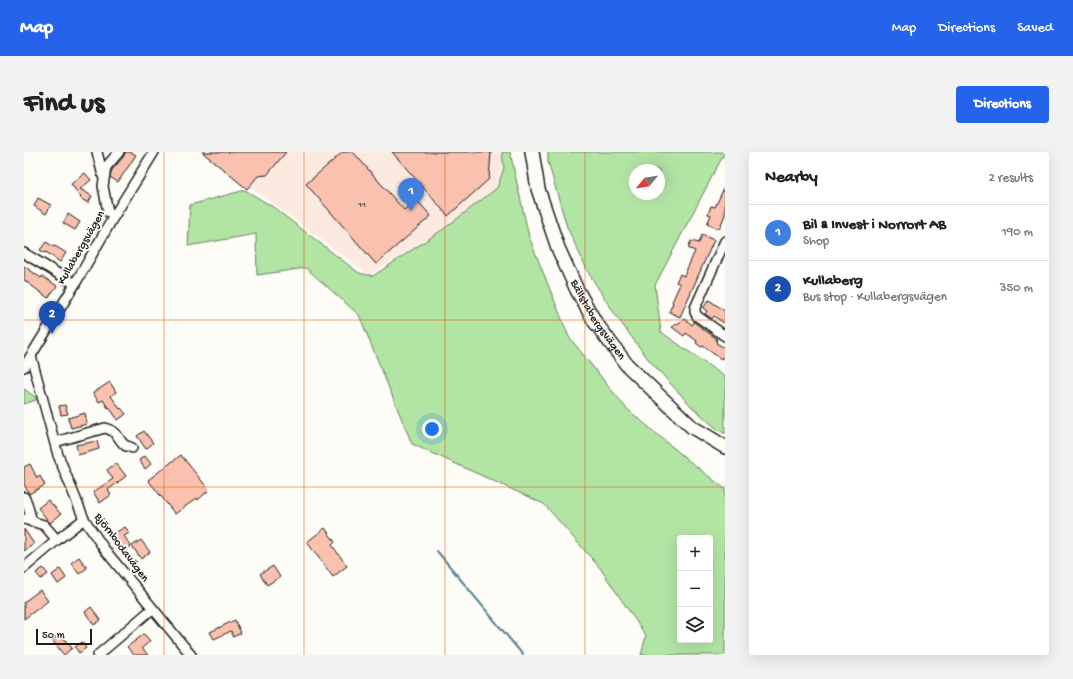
<!DOCTYPE html>
<meta charset="utf-8">
<style>
:root{--surface:#fff;--page:#f2f2f2;--text:#222;--muted:#767676;--line:#e0e0e0;--accent:#2563eb}
body{margin:0;font-family:"Gochi Hand",sans-serif;background:var(--page);color:var(--text)}
.controls{position:absolute;right:12px;bottom:12px;display:grid;overflow:hidden;border-radius:4px;box-shadow:0 4px 16px #0002}
.controls button{width:36px;height:36px;display:grid;place-items:center;padding:0;border:0;border-bottom:1px solid var(--line);background:var(--surface);color:var(--text);font:20px sans-serif}
.compass{position:absolute;left:605px;top:12px;width:36px;height:36px;border-radius:50%;background:var(--surface);box-shadow:0 4px 16px #0002;rotate:240deg}
.scale{position:absolute;left:12px;bottom:10px;width:56px;box-sizing:border-box;padding-left:4px;border:2px solid #1c1c1c;border-top:0;font-size:11px;line-height:14px;white-space:nowrap;color:#1c1c1c;-webkit-text-stroke:3px #fdfcf7;paint-order:stroke}
.you{position:absolute;left:408px;top:277px;width:14px;height:14px;margin:-10px;border:3px solid #fff;border-radius:50%;background:#1a73e8;box-shadow:0 0 0 6px #1a73e833}
.badge{display:grid;place-items:center;width:26px;height:26px;border-radius:50%;background:var(--accent);color:#fff;font-size:13px;font-weight:700}
.pin{position:absolute;translate:-50% -33px;filter:drop-shadow(0 1px 2px #0008)}
.pin::after{content:'';position:absolute;top:21px;width:14px;height:12px;background:inherit;clip-path:polygon(0 0,100% 0,50% 100%)}
.list{margin:0;padding:0;list-style:none}
h2{display:flex;justify-content:space-between;align-items:center;height:52px;margin:0;padding:0 16px;font-size:17px}
h2 small{font-size:13px;font-weight:400;color:var(--muted)}
.list li{display:grid;grid-template-columns:26px 1fr auto;gap:12px;align-items:center;box-sizing:border-box;height:56px;padding:0 16px;border-top:1px solid var(--line)}
.list b{display:block;font-size:15px;white-space:nowrap}
.list p{margin:0;font-size:13px;white-space:nowrap;color:var(--muted)}
.list em{font-size:13px;font-style:normal;color:var(--muted)}
.icon{flex:none;width:22px;height:22px;fill:none;stroke:currentColor;stroke-width:2;stroke-linecap:round;stroke-linejoin:round}
.map{position:relative;flex:none;width:701px;height:503px;overflow:hidden;border-radius:4px}
header{display:flex;align-items:center;gap:24px;box-sizing:border-box;height:56px;padding:0 20px;background:var(--accent);color:#fff}
header strong{font-size:19px}
nav{display:flex;gap:22px;margin-inline-start:auto;font-size:14px}
.intro{display:flex;align-items:center;justify-content:space-between;box-sizing:border-box;height:96px;padding:0 24px}
h1{margin:0;font-size:28px}
.button{padding:10px 18px;border-radius:4px;background:var(--accent);color:#fff;font-size:14px;font-weight:700}
main{display:flex;gap:24px;padding:0 24px}
aside{flex:1;background:var(--surface);border-radius:4px;box-shadow:0 4px 16px #0002}
.map>svg:first-child{display:block}
.built{fill:#fceae1}
.green{fill:#b2e4a4;stroke:#678060;fill-rule:evenodd}
.lines{fill:none;stroke-linecap:round;stroke-linejoin:round}
.stream{stroke:#578491;stroke-width:2}
.building{fill:#f9c1ae;stroke:#1c1c1c}
.street-casing{stroke:#1c1c1c;stroke-width:12}
.secondary-casing{stroke:#1c1c1c;stroke-width:16}
.street{stroke:#fdfcf7;stroke-width:9}
.secondary{stroke:#fdfcf7;stroke-width:13}
.grid{fill:none;stroke:#e8590c;stroke-width:1;stroke-opacity:0.55}
.labels{text-anchor:middle;dominant-baseline:central;stroke-width:4;stroke-linejoin:round;paint-order:stroke}
.number-label{font-size:10px;fill:#534540}
.street-label{font-size:12px;fill:#1c1c1c;stroke:#fdfcf7}
</style>
<header>
<strong>Map</strong>
<nav><a>Map</a><a>Directions</a><a>Saved</a></nav>
</header>
<div class="intro"><h1>Find us</h1><a class="button">Directions</a></div>
<main>
<div class="map">
<svg width="701" height="503" viewBox="0 0 701 503">
<rect width="100%" height="100%" fill="#fdfcf7"/>
<filter id="ink" filterUnits="userSpaceOnUse"><feTurbulence type="fractalNoise" baseFrequency=".025" numOctaves="2"/><feDisplacementMap in="SourceGraphic" scale="8" xChannelSelector="R" yChannelSelector="G"/><feConvolveMatrix kernelMatrix="1 2 1 2 8 2 1 2 1" color-interpolation-filters="sRGB"/></filter>
<g filter="url(#ink)">
<path class="built" d="M179,0H487L485,24L432,72L345,123Z"/>
<g class="green">
<path d="M478,0H486L505,85L545,185L602,256L664,308L701,337V503H617L622,484L576,416L520,352L388,292L335,163L282,116L233,123L232,82L164,94L166,53L221,38L249,55L335,121L349,124L421,76L473,36L480,16ZM656,386H686V488H656Z"/>
<path d="M524,0H701L631,133L637,180L701,225V282L692,276L667,254L624,207L592,164L564,120L543,75L533,41L524,10ZM611,18H635V42H611Z"/>
<path d="M0,237L10,244L12,248L0,252Z"/>
</g>
<g class="lines">
<path class="stream" d="M413,399L499,503"/>
</g>
<g class="building">
<path d="M101,0H107L112,3L94,30L86,25L88,18L100,4Z"/>
<path d="M178,0H262L243,23L234,24L223,37Z"/>
<path d="M319,0H329L380,58L392,47L407,64L352,112L282,32Z"/>
<path d="M368,0H467L465,27L424,64Z"/>
<path d="M61,21L67,28L56,37L68,44L64,51L56,46L57,45L47,32Z"/>
<path d="M701,34V63L695,77L683,72L687,63L684,62L687,54L691,55Z"/>
<path d="M14,46L27,53L22,62L10,54Z"/>
<path d="M44,62L56,70L51,78L39,71Z"/>
<path d="M678,83L690,88L656,165L645,160L649,151L648,150L656,132L652,130L656,122L660,124L671,99L664,96L667,89L675,91Z"/>
<path d="M22,90L30,95L31,94L42,101L36,110L22,100L21,101L16,98Z"/>
<path d="M0,114L17,126L18,124L33,134L24,146L0,128Z"/>
<path d="M685,148L701,159V172L690,164L688,167L681,162L683,159L679,156Z"/>
<path d="M661,167L668,173L670,170L693,187L692,189L693,190L692,191L701,196V207L698,205L697,207L679,194L677,195L672,191L673,189L662,181L660,184L648,175Z"/>
<path d="M86,230L92,240L87,244L96,257L97,256L102,262L94,268L85,255L84,256L79,248L75,250L69,241Z"/>
<path d="M41,253L44,262L37,263L35,254Z"/>
<path d="M61,261L63,272L47,276L44,266Z"/>
<path d="M120,279L129,291L122,297L113,284Z"/>
<path d="M73,289L75,297L54,303L52,293Z"/>
<path d="M157,303L185,338L174,348L173,346L151,362L124,328Z"/>
<path d="M121,304L127,312L121,317L115,308Z"/>
<path d="M92,311L102,324L84,338L87,343L76,351L69,340L89,327L83,318Z"/>
<path d="M6,312L13,326L16,324L21,333L5,342L0,332V315Z"/>
<path d="M24,348L37,362L26,371L14,356Z"/>
<path d="M101,375L105,381L100,384L107,394L99,401L94,394L95,393L89,382Z"/>
<path d="M301,376L311,390L308,393L323,414L309,425L283,390Z"/>
<path d="M0,377L10,392L0,399Z"/>
<path d="M117,388L126,400L117,407L108,394Z"/>
<path d="M55,405L63,416L55,422L47,411Z"/>
<path d="M249,414L256,425L243,433L236,422Z"/>
<path d="M19,416L24,422L17,427L12,421Z"/>
<path d="M36,417L42,426L34,432L28,423Z"/>
<path d="M16,438L24,449L0,467V450Z"/>
<path d="M67,455L77,468L70,473L61,460Z"/>
<path d="M211,468L217,481L209,485L207,479L190,487L186,480Z"/>
<path d="M36,482L48,496L40,503L28,488Z"/>
<path d="M120,482L126,489L118,496L124,503H110L103,495Z"/>
<path d="M58,490L62,496L55,501L51,495Z"/>
</g>
<g class="lines">
<g class="street-casing">
<g id="street">
<path d="M73,0L79,24"/>
<path d="M90,64L84,60L79,34L82,15L95,0"/>
<path d="M701,89L671,156V160L673,164L701,184"/>
<path d="M0,101L51,132"/>
<path d="M7,204L34,303L60,367L81,398L167,503"/>
<path d="M0,215L51,132L90,64L130,0"/>
<path d="M31,290L81,276C96,280 93,288 102,294C103,294 107,295 108,296"/>
<path d="M0,345L3,351L8,370"/>
<path d="M0,367L20,373L33,388"/>
<path d="M0,416L33,388L60,367"/>
<path d="M74,503L128,457"/>
</g>
</g>
<g class="secondary-casing">
<g id="secondary">
<path id="s1" d="M508,0L514,37L534,96L553,138L571,170L603,213L668,275L701,295"/>
</g>
</g>
<use href="#street" class="street"/>
<use href="#secondary" class="secondary"/>
</g>
</g>
<path class="grid" d="M140,0V503M280,0V503M421,0V503M561,0V503M0,168H701M0,335H701"/>
<g class="labels">
<g class="number-label">
<text x="338" y="53">11</text>
</g>
<g class="street-label">
<text transform="translate(58 96) rotate(-60)">Kullabergsvägen</text>
<text stroke="none"><textPath href="#s1" startOffset="182">Bällstabergsvägen</textPath></text>
<text transform="translate(97 396) rotate(53)">Björnbodavägen</text>
</g>
</g>
</svg>
<div class="controls">
<button>+</button>
<button>−</button>
<button><svg class="icon" aria-label="layers" viewBox="0 0 24 24"><path d="M12 4l9 5-9 5-9-5zM3 14l9 5 9-5"/></svg></button>
</div>
<svg class="compass" viewBox="-18 -18 36 36"><path d="M0-13l5 13h-10z" fill="#e53935"/><path d="M0 13l5-13h-10z" fill="#767676"/></svg>
<div class="scale">50 m</div>
<div class="you"></div>
<div class="pin badge" style="left:387px;top:59px;background:#3f7fe0">1</div>
<div class="pin badge" style="left:28px;top:182px;background:#1a4fb4">2</div>
</div>
<aside>
<h2>Nearby<small>2 results</small></h2>
<ul class="list">
<li><span class="badge" style="background:#3f7fe0">1</span><div><b>Bil &amp; Invest i Norrort AB</b><p>Shop</p></div><em>190 m</em></li>
<li><span class="badge" style="background:#1a4fb4">2</span><div><b>Kullaberg</b><p>Bus stop · Kullabergsvägen</p></div><em>350 m</em></li>
</ul>
</aside>
</main>
